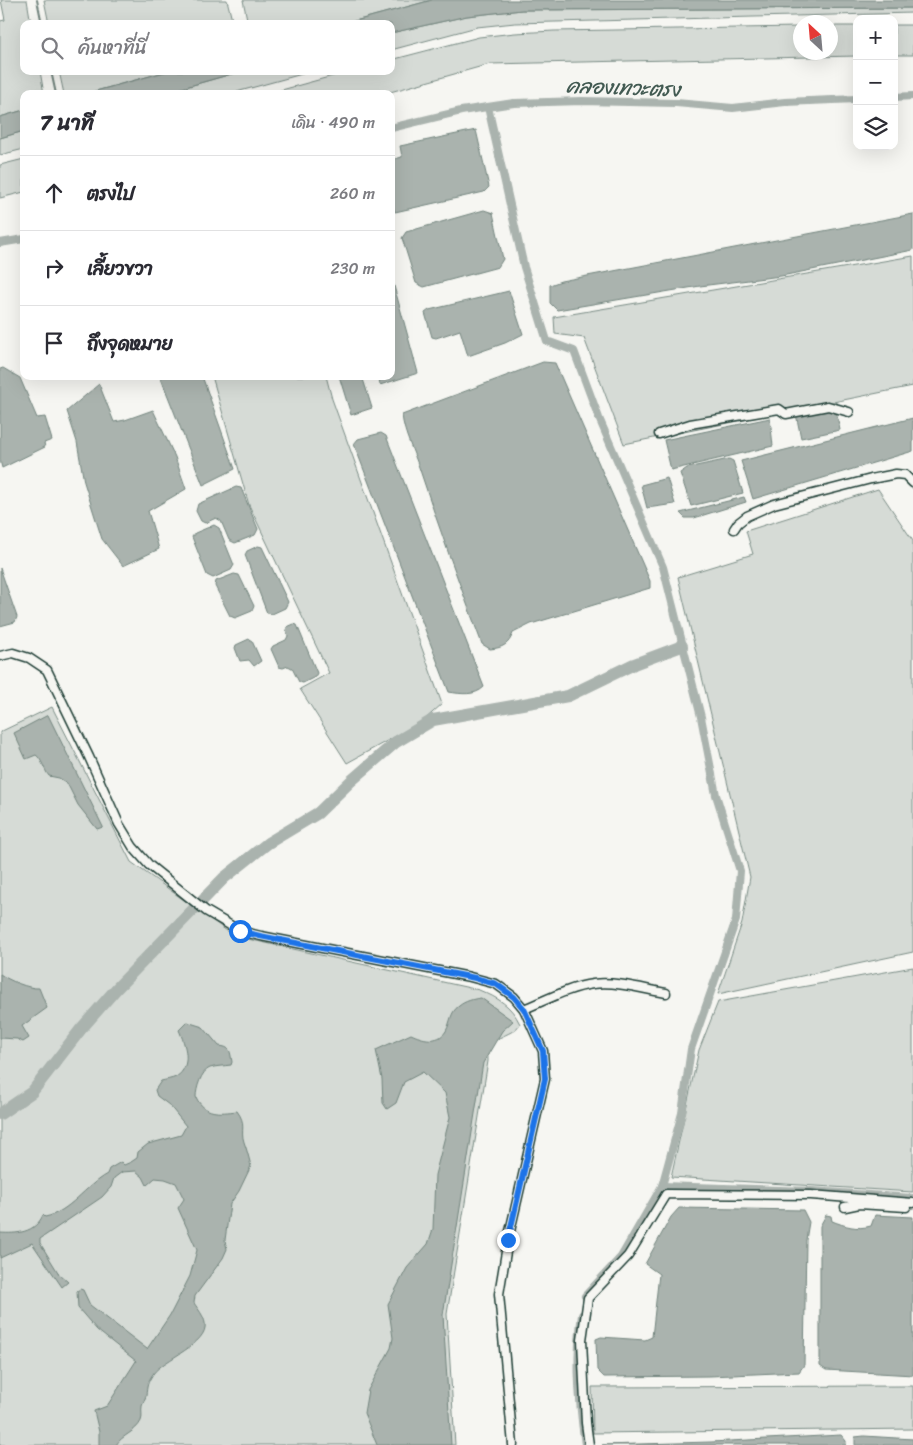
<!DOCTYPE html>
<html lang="th">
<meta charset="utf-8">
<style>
:root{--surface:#fff;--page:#f2f2f3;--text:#2b2b33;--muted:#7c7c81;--line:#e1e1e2}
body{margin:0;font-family:Sriracha,"Playpen Sans Thai",sans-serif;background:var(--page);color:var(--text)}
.controls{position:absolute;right:15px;top:15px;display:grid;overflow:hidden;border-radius:10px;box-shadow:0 5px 20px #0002}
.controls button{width:45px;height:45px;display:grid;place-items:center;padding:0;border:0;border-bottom:1px solid var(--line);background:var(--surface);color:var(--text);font:25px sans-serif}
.compass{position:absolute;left:793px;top:15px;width:45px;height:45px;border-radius:50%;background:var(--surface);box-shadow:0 5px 20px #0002;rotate:334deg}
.stop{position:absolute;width:15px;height:15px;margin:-11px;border:4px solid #1a73e8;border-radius:50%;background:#fff}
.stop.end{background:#1a73e8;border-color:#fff;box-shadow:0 1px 5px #0008}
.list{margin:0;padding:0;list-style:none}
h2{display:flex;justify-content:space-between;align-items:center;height:65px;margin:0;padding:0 20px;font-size:21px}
h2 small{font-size:16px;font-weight:400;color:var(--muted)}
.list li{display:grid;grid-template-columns:32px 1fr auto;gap:15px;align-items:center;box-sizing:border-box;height:75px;padding:0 20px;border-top:1px solid var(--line)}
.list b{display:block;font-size:19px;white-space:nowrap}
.list em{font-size:16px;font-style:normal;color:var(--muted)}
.icon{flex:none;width:28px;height:28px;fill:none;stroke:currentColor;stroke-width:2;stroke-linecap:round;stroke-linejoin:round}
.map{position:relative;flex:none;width:913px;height:1445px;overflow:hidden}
.search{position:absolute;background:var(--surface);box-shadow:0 5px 20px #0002;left:20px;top:20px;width:375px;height:55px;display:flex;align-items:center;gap:12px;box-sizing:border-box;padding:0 18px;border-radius:10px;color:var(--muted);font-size:19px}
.panel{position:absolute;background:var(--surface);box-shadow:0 5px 20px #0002;left:20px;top:90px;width:375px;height:290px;border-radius:10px}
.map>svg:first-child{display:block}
.green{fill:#d6dbd6;stroke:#7a8c85}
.water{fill:#aab3ae;stroke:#72847d}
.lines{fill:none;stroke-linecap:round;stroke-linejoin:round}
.stream{stroke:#72847d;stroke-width:2}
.canal{stroke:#aab3ae;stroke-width:8}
.river{stroke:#aab3ae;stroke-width:12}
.minor-casing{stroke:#1f3d34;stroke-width:11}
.minor{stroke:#f6f6f2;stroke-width:8}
.route{stroke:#1a73e8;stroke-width:6}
.labels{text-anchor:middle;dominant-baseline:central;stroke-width:4;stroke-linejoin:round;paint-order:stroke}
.water-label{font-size:20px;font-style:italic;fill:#425a52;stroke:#f6f6f2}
</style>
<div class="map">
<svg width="913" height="1445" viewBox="0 0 913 1445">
<rect width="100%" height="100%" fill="#f6f6f2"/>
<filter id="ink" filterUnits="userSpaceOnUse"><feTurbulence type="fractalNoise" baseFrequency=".02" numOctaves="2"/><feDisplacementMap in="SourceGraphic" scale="10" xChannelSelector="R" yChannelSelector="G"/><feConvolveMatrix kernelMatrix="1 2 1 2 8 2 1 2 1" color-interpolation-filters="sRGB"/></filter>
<g filter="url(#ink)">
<g class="green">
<path d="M1,0H27L31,24H24V71H40L44,94H24V110L0,117V21L5,20Z"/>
<path d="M44,0H227L233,24H49Z"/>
<path d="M243,0H432L344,24H248Z"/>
<path d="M913,8V13L515,23L477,27L391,50V33L467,16L522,10Z"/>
<rect x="894" y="25" width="19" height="30"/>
<path d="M831,26H857V56L490,64L383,94H267L351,71H391V60L479,37L515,33L554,31L800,27V52H830Z"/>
<path d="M59,71H168L85,94H64Z"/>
<path d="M242,71H313L229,94H161Z"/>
<path d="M24,131V149L0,155V138Z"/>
<path d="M24,159V192L0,198V165Z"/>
<path d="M913,256V386L624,444L584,338L555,334L554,317Z"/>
<path d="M212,376H326L332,399L442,704L423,721L347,763L300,689L329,673L249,505Z"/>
<path d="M878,489L913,541V952L718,994L742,923L750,877L678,577L753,554L746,531Z"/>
<path d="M52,707L131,862L234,936L479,990C498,998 511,1005 520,1024C511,1039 486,1033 488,1061L447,1314L455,1445H0V732Z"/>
<path d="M913,967V1192L671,1177L699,1050L718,1002Z"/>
<path d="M913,1386V1429L593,1433L592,1387Z"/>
</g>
<g class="water">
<path d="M432,0H913V8L522,10L467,16L391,33V24H344Z"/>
<path d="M168,71H242L161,94H85Z"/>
<path d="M24,110V131L0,138V117Z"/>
<path d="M476,130L489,187L484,192L395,212L391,200V160L402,157L400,146Z"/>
<path d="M484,210L493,213L503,259L498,267L424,287L416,283L402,238L406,232Z"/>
<path d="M913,214V250L781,276L700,286L557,310L550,303V285L561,281Z"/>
<path d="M391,275L418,373L380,385L378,376H391Z"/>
<path d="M509,291L523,334L505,343L468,356L460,330L436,338L432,337L425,313L429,310Z"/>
<path d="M543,362L555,363L650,581V588L531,624L513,633C509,645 502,648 490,649L482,644C460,586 439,528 420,470C414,452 404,434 402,415Z"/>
<path d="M3,368L20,378L37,418L45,417L52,440L44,443L45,447L2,468L0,460V369Z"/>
<path d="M160,376H202L235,469L203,485Z"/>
<path d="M339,376H362L372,408L351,415Z"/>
<path d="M99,384L114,422L125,420L153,410L175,457L186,489L148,511L159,549L123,566L102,539L84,482L77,442L67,411Z"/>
<path d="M835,406L840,430L801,438L796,414Z"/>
<path d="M770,418L773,446L671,470L664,440Z"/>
<path d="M913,418V451L753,499L741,461Z"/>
<path d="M381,433L386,436L484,687C475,696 461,694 449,692L354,444L358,439Z"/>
<path d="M729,459L733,461L743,493L691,506L680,473L687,468Z"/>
<path d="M667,478L675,504L647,508L641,485Z"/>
<path d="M236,487L241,488L258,529L255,535L235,543L229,540L221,521L216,518L205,523L201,521L196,511L198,504Z"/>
<path d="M744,497L746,502L694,518H685L680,513Z"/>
<path d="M214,525L219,528L234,565L231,570L213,578L207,575L192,537L195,533Z"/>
<path d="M258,546L262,547L288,602L285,608L272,614L267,613L245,555L247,551Z"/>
<path d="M0,568L17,617L15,622L0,626Z"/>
<path d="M234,574L239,575L254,606L252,611L235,618L230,616L215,586L216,581Z"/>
<path d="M294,624L297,625L317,673L315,677L303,683L299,682L292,668L288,666L283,668L279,667L271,649L273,646L286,640L288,636L286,630L287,627Z"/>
<path d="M249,639L252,641L261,661L254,666L249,660L240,661L235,648L236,645Z"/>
<path d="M48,715L103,827L97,829L78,805L67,783L59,778L49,776C44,770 42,759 36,755L26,759L14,733Z"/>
<path d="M0,974C8,980 29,989 39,988L47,1008L22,1026L29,1038L23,1042L17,1039L0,1038Z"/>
<path d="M481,998L513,1021L502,1031L483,1063L443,1315L451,1445H377L364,1413L368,1390L391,1348L393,1338L388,1304L407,1268L428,1244L433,1229L435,1175L450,1117L445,1093L423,1072L404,1082L396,1103L387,1109L383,1103L382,1079L376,1050L411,1034C422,1039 438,1044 446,1031C451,1022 450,1012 459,1006C465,1001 473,999 481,998Z"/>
<path d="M187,1022L203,1027L219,1046C231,1047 230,1051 232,1062L231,1065C224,1066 216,1066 210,1068C201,1071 196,1089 196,1097C204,1115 220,1113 237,1111C247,1124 240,1130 244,1142C247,1150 249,1158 251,1166L239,1191L230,1204L225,1240L227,1249L223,1258L195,1296L194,1303C198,1309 204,1316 205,1323C209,1344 163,1359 153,1374C147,1383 147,1386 146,1396C145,1399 143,1403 142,1406C141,1411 143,1417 141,1421C136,1432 122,1435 116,1445H99V1432L94,1411L107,1406L136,1361L97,1330L78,1308L77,1291L80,1289L83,1290L90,1305L147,1349L170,1315L190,1276L197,1250L178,1208L184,1199L176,1183L165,1179L155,1178L147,1185L143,1177L136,1171L122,1172L114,1178L111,1187L102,1197L40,1239V1243L59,1274L68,1282L62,1287L32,1243L0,1258V1233C17,1234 35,1233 43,1215L45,1217C70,1212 85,1186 107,1174L109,1169L121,1162L124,1165L131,1162L137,1158L138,1152L148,1144L181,1135L186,1126L169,1105L157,1096L155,1090L161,1081C165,1080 172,1079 176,1077C193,1066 185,1044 179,1030Z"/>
<path d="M679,1208L803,1210L809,1222L806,1240L804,1365L799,1372L710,1376L604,1377L597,1370L596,1339L601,1337L645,1340L652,1337L659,1274L645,1264L671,1217Z"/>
<path d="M826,1215L831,1216L832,1221C845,1226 857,1230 871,1226L875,1215L913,1217V1375L826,1370L820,1366V1226Z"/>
<path d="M841,1435L846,1441V1445H602L711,1442Z"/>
<path d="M864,1436L913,1439V1445H855V1437Z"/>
</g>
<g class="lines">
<g class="stream">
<path d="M37,0L42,24"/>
<path d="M51,71L56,94"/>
</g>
<g class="canal">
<path d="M894,97L913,96"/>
<path d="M488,107L524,267L547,341L574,351L599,418L663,567L701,717L716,795L740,871L736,920L691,1049L682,1113L662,1186L621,1257L585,1296"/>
<path d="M391,128L461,111L514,103L582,101L676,103L733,108L785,102L857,99"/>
<path d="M0,243L24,239"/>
<path d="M662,1186L811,1191L913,1198"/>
<path d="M582,1315C575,1357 579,1403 585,1445"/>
</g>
<path class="river" d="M0,1114L32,1092L81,1029L117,988L224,878L268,843L318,813L351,781L396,742L433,720L568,696L634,664L682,646"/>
<g class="minor-casing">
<g id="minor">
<path d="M659,434L690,424L779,409L786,414L828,406L849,412"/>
<path d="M734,529L738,523L747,516L774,504L871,479L896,474L905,475L913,483"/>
<path d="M0,656L13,653L29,658L47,670L89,757L119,824L133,847L149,865L206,911L240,931L261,936L470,977L496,984L514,997L524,1009L543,1051L545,1079L508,1240L499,1294L513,1445"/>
<path d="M524,1009C546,1000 570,987 593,984C617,981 643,989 666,993"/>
<path d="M845,1207L859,1204L906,1207"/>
<path d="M589,1445L586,1423L582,1340L588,1298L628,1256L666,1194L811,1195L913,1203"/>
</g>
</g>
<use href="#minor" class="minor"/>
</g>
</g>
<g class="lines" filter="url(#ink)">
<path class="route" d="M240,931L260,936L475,978L496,984L514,997L524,1009L543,1051L545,1079L508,1240"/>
</g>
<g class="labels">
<g class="water-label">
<text transform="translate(623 88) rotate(2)">คลองเทวะตรง</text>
</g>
</g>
</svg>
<div class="controls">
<button>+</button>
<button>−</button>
<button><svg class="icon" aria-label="layers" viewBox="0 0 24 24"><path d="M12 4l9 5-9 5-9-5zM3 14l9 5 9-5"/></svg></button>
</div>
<svg class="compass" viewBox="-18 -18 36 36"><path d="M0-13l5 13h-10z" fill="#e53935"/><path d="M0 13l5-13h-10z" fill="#7c7c81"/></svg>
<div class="stop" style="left:240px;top:931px"></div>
<div class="stop end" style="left:508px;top:1240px"></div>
<div class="search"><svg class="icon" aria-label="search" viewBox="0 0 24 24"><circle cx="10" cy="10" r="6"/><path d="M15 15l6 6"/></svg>ค้นหาที่นี่</div>
<section class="panel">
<h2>7 นาที<small>เดิน · 490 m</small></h2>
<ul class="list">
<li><svg class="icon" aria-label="ahead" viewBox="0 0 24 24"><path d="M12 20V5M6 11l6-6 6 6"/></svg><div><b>ตรงไป</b></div><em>260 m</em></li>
<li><svg class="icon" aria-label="right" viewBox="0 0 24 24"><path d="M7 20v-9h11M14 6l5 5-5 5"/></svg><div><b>เลี้ยวขวา</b></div><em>230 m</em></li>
<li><svg class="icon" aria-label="arrive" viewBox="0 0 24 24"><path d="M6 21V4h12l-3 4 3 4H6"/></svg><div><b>ถึงจุดหมาย</b></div></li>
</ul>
</section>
</div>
